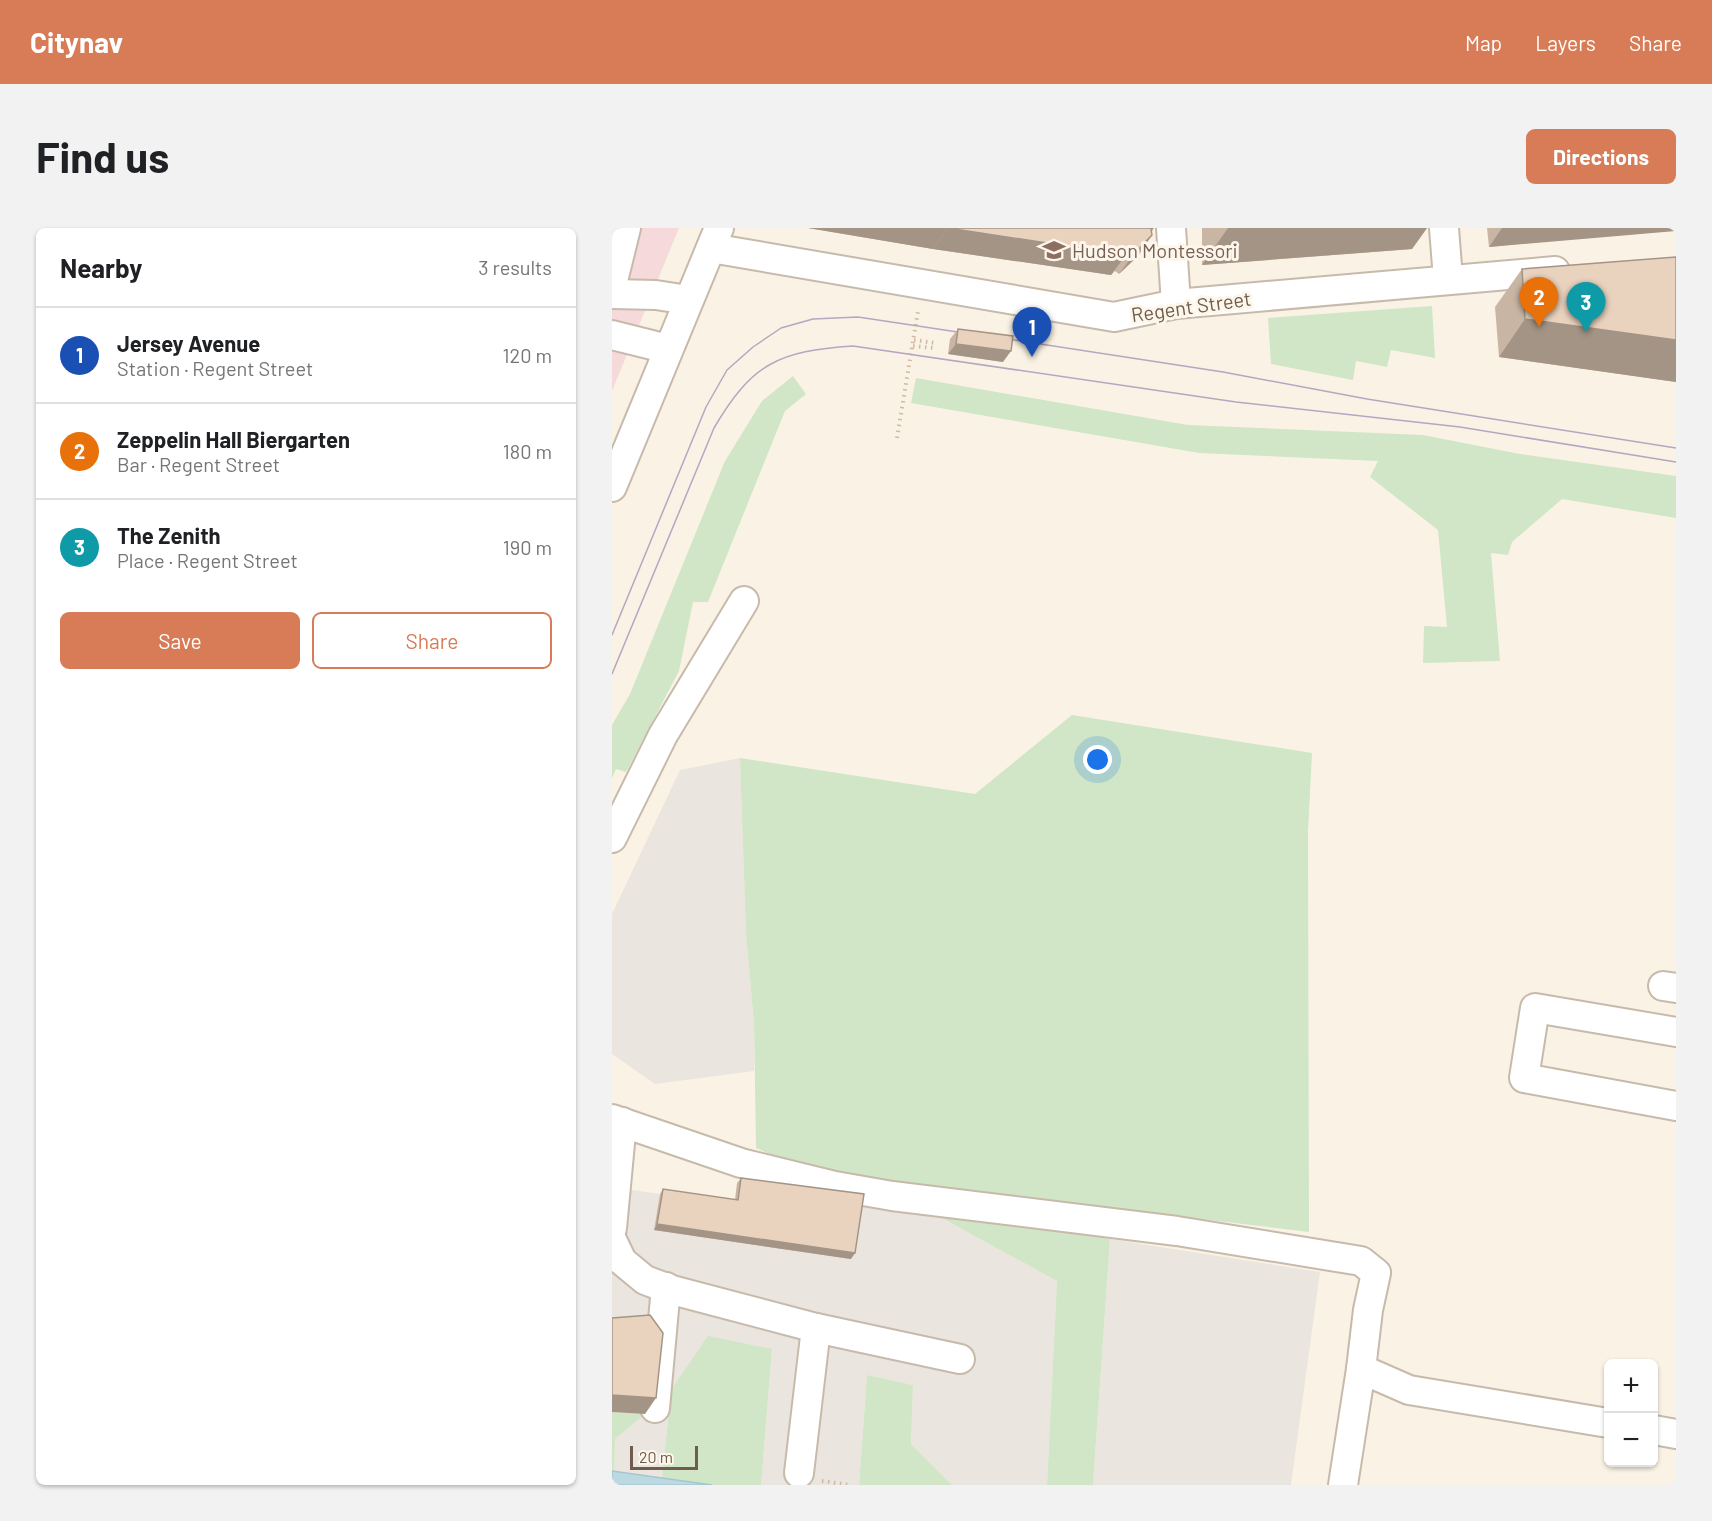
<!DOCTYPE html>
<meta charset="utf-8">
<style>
:root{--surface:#fff;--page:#f2f2f2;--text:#202124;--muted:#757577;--line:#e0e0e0;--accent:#d77c57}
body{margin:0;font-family:Barlow,sans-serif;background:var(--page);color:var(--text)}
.controls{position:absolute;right:18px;bottom:18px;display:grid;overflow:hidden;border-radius:9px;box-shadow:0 2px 4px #0004}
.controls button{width:54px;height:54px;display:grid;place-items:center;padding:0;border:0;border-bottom:2px solid var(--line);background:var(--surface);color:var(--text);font:30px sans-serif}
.scale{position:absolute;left:18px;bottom:15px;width:68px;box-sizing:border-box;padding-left:6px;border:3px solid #705c4d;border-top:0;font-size:16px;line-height:21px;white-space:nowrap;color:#705c4d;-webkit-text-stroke:4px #fdf7eb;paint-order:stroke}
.you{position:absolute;left:486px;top:532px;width:21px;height:21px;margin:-15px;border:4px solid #fff;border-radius:50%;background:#1a73e8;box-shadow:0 0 0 9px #1a73e833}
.badge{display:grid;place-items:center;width:39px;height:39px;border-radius:50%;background:var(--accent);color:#fff;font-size:20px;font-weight:700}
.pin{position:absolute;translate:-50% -50px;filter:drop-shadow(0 2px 3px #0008)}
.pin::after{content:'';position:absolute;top:32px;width:21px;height:18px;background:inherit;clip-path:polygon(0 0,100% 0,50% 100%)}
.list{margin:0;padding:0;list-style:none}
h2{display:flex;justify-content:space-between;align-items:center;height:78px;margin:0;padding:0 24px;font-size:26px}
h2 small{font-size:20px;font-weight:400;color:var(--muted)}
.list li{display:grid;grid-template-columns:39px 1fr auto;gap:18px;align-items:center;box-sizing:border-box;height:96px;padding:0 24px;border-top:2px solid var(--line)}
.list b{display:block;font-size:22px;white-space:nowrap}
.list p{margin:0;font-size:20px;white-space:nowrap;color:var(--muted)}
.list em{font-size:20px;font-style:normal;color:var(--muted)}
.actions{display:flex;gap:12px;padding:18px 24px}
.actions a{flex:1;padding:14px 0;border:2px solid var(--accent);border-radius:9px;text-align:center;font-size:21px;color:var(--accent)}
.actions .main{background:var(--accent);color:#fff}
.map{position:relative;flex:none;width:1064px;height:1257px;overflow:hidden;border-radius:9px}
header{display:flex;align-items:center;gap:36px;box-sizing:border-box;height:84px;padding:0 30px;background:var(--accent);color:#fff}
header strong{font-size:28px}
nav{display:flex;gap:33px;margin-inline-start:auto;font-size:21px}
.intro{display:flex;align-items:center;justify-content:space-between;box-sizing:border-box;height:144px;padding:0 36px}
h1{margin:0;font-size:42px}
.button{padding:15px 27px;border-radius:9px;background:var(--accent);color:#fff;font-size:21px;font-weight:700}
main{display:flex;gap:36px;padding:0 36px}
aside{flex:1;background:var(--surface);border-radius:9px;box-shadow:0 2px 4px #0004}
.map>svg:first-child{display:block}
.industrial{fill:#eae5df}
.medical{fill:#f6dadb}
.green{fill:#d0e6c6}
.water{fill:#bcd9e1;stroke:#a3c7d2;stroke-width:1.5}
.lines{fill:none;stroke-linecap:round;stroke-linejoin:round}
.minor-casing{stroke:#c7baab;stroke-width:32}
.path{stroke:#d1b8a3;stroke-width:4;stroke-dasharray:1.5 4.5;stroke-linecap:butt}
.minor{stroke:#fff;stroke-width:28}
.tram{stroke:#b7a5c2;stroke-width:1.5}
.wall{fill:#c9b5a3}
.shaded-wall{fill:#a49485}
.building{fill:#ead3be;stroke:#a49485;stroke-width:1.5}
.labels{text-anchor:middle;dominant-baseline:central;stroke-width:6;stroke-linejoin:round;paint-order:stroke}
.education-label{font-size:20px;fill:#785e54;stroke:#fdf7eb;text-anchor:start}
.street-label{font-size:20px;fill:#705c4d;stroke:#fdf7eb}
</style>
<header>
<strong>Citynav</strong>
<nav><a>Map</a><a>Layers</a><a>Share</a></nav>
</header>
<div class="intro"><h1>Find us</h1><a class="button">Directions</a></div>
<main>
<aside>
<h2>Nearby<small>3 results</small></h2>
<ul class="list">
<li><span class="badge" style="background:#1a4fb4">1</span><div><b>Jersey Avenue</b><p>Station · Regent Street</p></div><em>120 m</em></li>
<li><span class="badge" style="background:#e8710a">2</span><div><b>Zeppelin Hall Biergarten</b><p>Bar · Regent Street</p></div><em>180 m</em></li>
<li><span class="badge" style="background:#0f9aa8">3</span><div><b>The Zenith</b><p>Place · Regent Street</p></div><em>190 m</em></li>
</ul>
<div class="actions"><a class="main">Save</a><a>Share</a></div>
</aside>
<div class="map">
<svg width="1064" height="1257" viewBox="0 0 1064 1257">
<rect width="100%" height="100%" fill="#faf3e5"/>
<g class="industrial">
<path d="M128,530L134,705L142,796V843L43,856L0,826V686L68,542Z"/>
<path d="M0,959L48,966L42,1002L239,1030L248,971L317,983L445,1053L435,1257H340L299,1216L301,1157L255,1147L247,1257H149L160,1121L59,1162L50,1250L2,1243L3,1211L33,1186L0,1104Z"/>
<path d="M498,1011L708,1044L679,1257H481Z"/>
</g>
<path class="medical" d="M0,0H67L0,163Z"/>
<g class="green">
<path d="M820,78L823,130L779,122L775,139L744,133L741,152L659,136L656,90Z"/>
<path d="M181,148L194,166L173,183L96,374H81L67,443L14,544L4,541L0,550V497L18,466L113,233L150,173Z"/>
<path d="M304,150L576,197L811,207L908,226L1064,248V290L950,271L900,314L896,327L879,325L888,433L811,435L812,398L835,399L826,302L758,249L766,233L587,225L299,175Z"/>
<path d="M460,487L700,525L696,604L697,1004L198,944L144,920L142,796L134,705L128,530L363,566Z"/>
<path d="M317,983L498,1011L481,1257H435L445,1053Z"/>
<path d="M96,1108L160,1121L149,1257H100L50,1250L59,1162Z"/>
<path d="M255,1147L301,1157L299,1216L340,1257H247Z"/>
<path d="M0,1184L33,1186L3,1211L2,1243H0Z"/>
</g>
<path class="water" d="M0,1243L100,1257H0Z"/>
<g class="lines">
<g class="minor-casing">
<g id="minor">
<path d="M559,0L564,76"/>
<path d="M832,0L836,51"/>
<path d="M99,20L502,89L564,76L943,43"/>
<path d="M0,57L14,0"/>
<path d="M0,66L44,67L76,72"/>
<path d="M0,107L56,121"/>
<path d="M0,259L107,0"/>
<path d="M0,610L51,507L132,373"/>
<path d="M1051,758L1064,760"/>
<path d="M1064,804L923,780L912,850L1064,878"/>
<path d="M0,891L129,935L223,958L280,968L565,1003L749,1033L764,1045L756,1082L749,1141L797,1162L996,1195"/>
<path d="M0,1000L10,894"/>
<path d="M0,1012L10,1033L33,1052L60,1062L204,1100L348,1131"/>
<path d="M43,1180L54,1059"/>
<path d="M1042,1202L1064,1206"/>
<path d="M187,1245L204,1100"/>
<path d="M731,1257L749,1141"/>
</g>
</g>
<g class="path">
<path d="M302,112L323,115"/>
<path d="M301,118L322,120"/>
<path d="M285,210L306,83"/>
<path d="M210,1253L238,1257"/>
</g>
<use href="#minor" class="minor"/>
<g class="tram">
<path d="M383,109L611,144L755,171L1064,220"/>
<path d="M0,407L94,179L115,142L141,119L169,100L201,91L246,89L359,106"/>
<path d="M0,446L102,200C140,135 167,123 241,118L624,174L848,199L1064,234"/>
</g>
</g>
<g class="wall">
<path d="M196,0H542L526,28L507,46L503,43L499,47L321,21Z"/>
<path d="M590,0H815L800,21L590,37Z"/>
<path d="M875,0H1064L877,19Z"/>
<path d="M1064,29V154L887,129L883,79L910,41Z"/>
<path d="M346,101L391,134L336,126L338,111Z"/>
<path d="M129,950L239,1031L42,1002L48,966L51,961L123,972L125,955Z"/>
</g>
<g class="shaded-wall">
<path d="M196,0H336L321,21Z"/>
<path d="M336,0L517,23L499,47L321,21Z"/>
<path d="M616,0H815L800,21L590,37Z"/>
<path d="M890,0H1064V3L877,19Z"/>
<path d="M540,7L526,28L507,46L522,26Z"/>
<path d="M913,91L1064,112V154L887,129Z"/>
<path d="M344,116L399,123L391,134L336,126Z"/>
<path d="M45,996L243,1025L239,1031L42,1002Z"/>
<path d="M0,1167L44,1170L33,1186L0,1184Z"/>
</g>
<g class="building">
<path d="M336,0H541L539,1L540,7L522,26L517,23L513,27Z"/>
<path d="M1064,29V112L913,91L910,41Z"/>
<path d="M346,101L401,108L399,123L344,116Z"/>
<path d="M129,950L252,966L243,1025L45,996L51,961L126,972Z"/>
<path d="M38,1087L51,1105L44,1170L0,1167V1090Z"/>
</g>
<defs>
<g id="school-bare" transform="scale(1.8)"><path d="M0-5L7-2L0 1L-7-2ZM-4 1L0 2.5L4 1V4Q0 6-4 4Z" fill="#8d6e63" stroke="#fdf7eb" stroke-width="2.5" paint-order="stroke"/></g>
</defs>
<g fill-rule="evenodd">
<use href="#school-bare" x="442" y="22"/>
</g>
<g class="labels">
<g class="education-label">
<text x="460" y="22">Hudson Montessori</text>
</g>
<g class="street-label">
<text transform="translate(579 78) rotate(-8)">Regent Street</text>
</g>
</g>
</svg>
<div class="controls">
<button>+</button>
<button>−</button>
</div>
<div class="scale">20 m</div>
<div class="you"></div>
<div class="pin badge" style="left:420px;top:129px;background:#1a4fb4">1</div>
<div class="pin badge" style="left:927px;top:99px;background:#e8710a">2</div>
<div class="pin badge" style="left:974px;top:104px;background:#0f9aa8">3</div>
</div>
</main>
